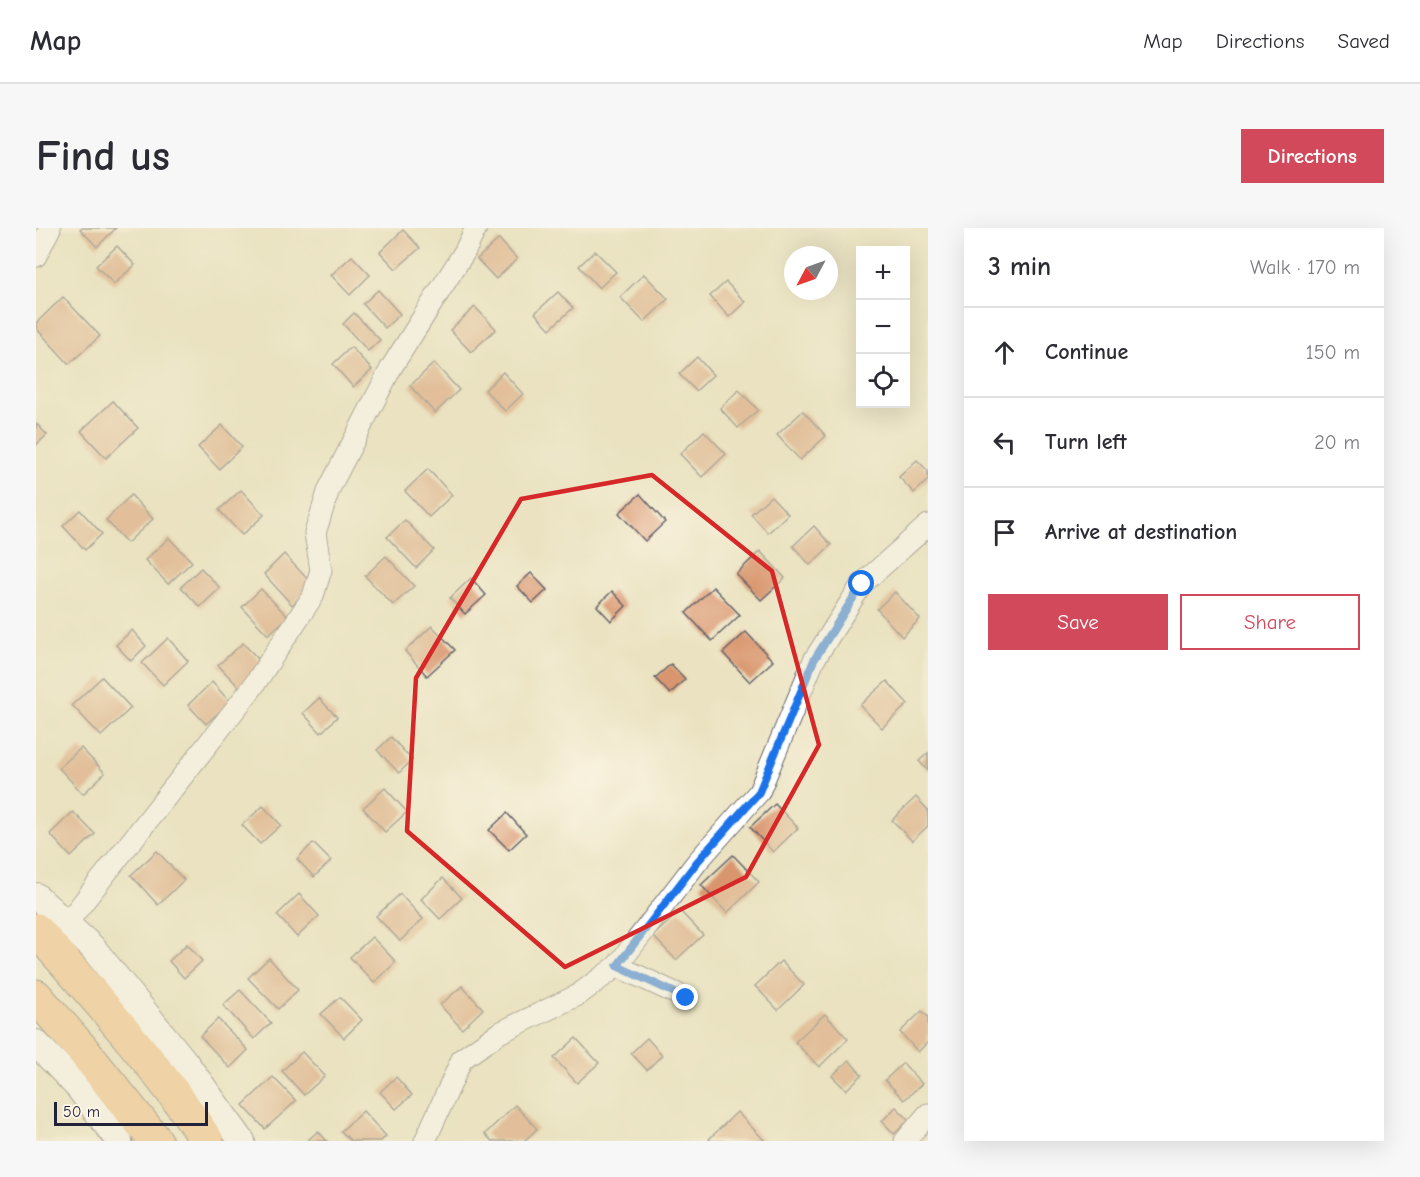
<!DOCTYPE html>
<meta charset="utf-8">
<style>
:root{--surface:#fff;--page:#f7f7f7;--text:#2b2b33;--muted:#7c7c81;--line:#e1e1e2;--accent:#d1495b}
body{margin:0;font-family:"Comic Neue",sans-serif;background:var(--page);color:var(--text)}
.controls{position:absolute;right:18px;top:18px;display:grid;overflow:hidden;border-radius:0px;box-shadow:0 6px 24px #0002}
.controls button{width:54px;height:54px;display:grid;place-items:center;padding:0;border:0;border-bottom:2px solid var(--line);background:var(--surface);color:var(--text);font:30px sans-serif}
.compass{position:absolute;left:748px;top:18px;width:54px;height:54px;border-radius:50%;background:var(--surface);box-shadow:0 6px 24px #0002;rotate:229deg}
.scale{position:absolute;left:18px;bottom:15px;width:154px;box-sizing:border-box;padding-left:6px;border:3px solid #22223b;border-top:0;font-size:16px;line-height:21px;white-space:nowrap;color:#22223b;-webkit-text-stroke:4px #fcf5e5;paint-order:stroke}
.stop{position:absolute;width:18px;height:18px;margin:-14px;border:4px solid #1a73e8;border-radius:50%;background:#fff}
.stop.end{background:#1a73e8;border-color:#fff;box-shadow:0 2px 6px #0008}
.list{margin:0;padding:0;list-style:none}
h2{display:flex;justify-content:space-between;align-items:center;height:78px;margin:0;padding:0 24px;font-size:26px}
h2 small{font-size:20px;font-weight:400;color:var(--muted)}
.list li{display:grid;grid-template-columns:39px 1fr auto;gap:18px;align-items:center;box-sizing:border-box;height:90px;padding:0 24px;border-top:2px solid var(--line)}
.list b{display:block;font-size:22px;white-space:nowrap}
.list em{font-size:20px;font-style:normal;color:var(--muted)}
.actions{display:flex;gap:12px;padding:18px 24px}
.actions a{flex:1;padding:14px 0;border:2px solid var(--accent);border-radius:0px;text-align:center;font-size:21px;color:var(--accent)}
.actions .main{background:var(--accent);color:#fff}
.icon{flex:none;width:33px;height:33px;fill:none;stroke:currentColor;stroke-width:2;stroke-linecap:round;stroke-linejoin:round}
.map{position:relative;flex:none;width:892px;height:913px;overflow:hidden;border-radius:0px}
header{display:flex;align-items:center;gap:36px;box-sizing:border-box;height:84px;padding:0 30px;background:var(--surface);border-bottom:2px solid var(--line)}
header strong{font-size:28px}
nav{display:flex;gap:33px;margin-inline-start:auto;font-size:21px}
.intro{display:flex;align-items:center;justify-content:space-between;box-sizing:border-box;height:144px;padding:0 36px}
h1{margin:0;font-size:42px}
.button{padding:15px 27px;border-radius:0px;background:var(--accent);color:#fff;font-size:21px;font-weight:700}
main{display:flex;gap:36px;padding:0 36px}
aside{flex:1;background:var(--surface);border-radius:0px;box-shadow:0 6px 24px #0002}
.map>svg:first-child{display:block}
.building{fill:#d9966e}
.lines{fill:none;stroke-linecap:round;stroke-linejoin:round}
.minor-casing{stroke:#68656a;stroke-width:23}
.tertiary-casing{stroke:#68656a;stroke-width:28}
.trunk-casing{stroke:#68656a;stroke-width:35}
.minor{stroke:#fff;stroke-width:21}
.tertiary{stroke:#fff;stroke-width:26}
.trunk{stroke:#f7be87;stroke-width:33}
.route{stroke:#1a73e8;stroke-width:8}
.marked{fill:none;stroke:#d62828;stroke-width:4.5;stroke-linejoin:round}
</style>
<header>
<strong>Map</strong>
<nav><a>Map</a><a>Directions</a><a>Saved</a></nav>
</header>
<div class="intro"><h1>Find us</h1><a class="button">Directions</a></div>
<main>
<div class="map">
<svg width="892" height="913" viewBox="0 0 892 913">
<rect width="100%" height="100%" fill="#fcf5e5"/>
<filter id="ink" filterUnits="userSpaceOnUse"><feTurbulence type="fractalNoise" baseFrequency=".0167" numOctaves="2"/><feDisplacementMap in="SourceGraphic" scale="12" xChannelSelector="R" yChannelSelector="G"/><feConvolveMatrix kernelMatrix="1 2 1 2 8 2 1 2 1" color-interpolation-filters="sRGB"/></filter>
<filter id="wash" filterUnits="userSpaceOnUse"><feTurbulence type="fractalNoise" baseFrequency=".008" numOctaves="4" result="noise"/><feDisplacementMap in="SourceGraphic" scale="24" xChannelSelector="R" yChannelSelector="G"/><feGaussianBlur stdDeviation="1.35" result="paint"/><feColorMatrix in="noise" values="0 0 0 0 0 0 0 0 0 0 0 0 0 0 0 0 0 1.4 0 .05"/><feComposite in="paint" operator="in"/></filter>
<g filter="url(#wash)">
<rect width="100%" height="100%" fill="#eae2c0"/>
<g id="blocks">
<g class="building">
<path d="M46,0H80L61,19L44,1Z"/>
<path d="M367,2L384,20L360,41L344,24Z"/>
<path d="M463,11L481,31L460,51L441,31Z"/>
<path d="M81,18L99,37L78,56L60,38Z"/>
<path d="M559,23L580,44L563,60L543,38Z"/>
<path d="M316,28L334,47L314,67L295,47Z"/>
<path d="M608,46L632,71L608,94L584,69Z"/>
<path d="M690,54L709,74L693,89L674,68Z"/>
<path d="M342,62L364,86L349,100L327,76Z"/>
<path d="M522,64L537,80L514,101L499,85Z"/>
<path d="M27,69L64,108L33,136L0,100V95Z"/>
<path d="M439,79L460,101L435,124L414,102Z"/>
<path d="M318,85L344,112L332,123L307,96Z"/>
<path d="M315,119L336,142L317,159L297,136Z"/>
<path d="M661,129L677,147L660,163L643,146Z"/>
<path d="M398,135L423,162L399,185L374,158Z"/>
<path d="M467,144L487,166L469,183L449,162Z"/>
<path d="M703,162L722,182L702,200L684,180Z"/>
<path d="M77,173L102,200L70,230L45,203Z"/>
<path d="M767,183L790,208L764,232L741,207Z"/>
<path d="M0,195L11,207L0,217Z"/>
<path d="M186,197L206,219L183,241L162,219Z"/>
<path d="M668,203L690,226L666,249L644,226Z"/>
<path d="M881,232L892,243V252L878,265L863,249Z"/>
<path d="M392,241L416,267L393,289L369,263Z"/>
<path d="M205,262L228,287L206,307L183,282Z"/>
<path d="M604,266L629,294L609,313L583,285Z"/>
<path d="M95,267L117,291L91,315L70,292Z"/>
<path d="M735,268L752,286L732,305L715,286Z"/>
<path d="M44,282L66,306L49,322L27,298Z"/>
<path d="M369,292L398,322L380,340L351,309Z"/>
<path d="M778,298L795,317L774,337L757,318Z"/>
<path d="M133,310L156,334L132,356L109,332Z"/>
<path d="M724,323L749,350L725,372L700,346Z"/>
<path d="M248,326L277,357L256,377L228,346Z"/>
<path d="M350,328L378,358L357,377L329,348Z"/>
<path d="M165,340L184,360L164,379L145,359Z"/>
<path d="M495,345L511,362L497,375L481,358Z"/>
<path d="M435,350L450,367L429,386L414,370Z"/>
<path d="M677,359L704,387L676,413L650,385Z"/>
<path d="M225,361L252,389L232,407L206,379Z"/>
<path d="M576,363L590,378L575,393L561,378Z"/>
<path d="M859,364L884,391L866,409L841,381Z"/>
<path d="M396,398L419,422L391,448L369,423Z"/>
<path d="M96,402L110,418L95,433L80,417Z"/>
<path d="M710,404L737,433L714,454L687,425Z"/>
<path d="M132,410L152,433L127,457L106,435Z"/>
<path d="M207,415L227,436L203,459L182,437Z"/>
<path d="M635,436L649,451L634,466L619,450Z"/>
<path d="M66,449L95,480L65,508L36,477Z"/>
<path d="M851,453L872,476L846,500L824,477Z"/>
<path d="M176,454L194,474L170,496L152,477Z"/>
<path d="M283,470L301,489L285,505L267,485Z"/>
<path d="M355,509L376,532L363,545L341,522Z"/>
<path d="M45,520L69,545L47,566L23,540Z"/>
<path d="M892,525V543L883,533Z"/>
<path d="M349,560L371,584L349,604L327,580Z"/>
<path d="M880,569L892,582V598L876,613L856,592Z"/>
<path d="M739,576L762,600L737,624L714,599Z"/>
<path d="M227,578L245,597L224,616L206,597Z"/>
<path d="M37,584L59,606L35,629L14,606Z"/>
<path d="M471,585L490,606L473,622L453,602Z"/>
<path d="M277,615L295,633L278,649L261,631Z"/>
<path d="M121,623L148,652L122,677L95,647Z"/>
<path d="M697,627L723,654L691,685L665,657Z"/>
<path d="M407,650L426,670L404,691L385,671Z"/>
<path d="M263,666L283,688L261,709L241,687Z"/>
<path d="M364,666L387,691L364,713L340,688Z"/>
<path d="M644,683L667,707L640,732L617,708Z"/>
<path d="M336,709L360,734L338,755L314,729Z"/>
<path d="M151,716L166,733L148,750L133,733Z"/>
<path d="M233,730L262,762L242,781L212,750Z"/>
<path d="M745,733L768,757L742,782L719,758Z"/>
<path d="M426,758L447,781L426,801L404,777Z"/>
<path d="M204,762L235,795L218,811L187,777Z"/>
<path d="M304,769L326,792L308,810L285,786Z"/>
<path d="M886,783L892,789V814L882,824L864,804Z"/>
<path d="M789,786L812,811L783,839L759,814Z"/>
<path d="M182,791L212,822L194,840L164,808Z"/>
<path d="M540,810L563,835L541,855L518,830Z"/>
<path d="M611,810L626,827L611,842L595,825Z"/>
<path d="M266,824L289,848L268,867L246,843Z"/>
<path d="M813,832L826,847L810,862L796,848Z"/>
<path d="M867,835L886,856L868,872L849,852Z"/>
<path d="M237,849L260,873L229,901L207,877Z"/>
<path d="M360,849L376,867L360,881L344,864Z"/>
<path d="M479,877L501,901L488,913H456L449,906Z"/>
<path d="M860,879L873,892L858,906L846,893Z"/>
<path d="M327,883L350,908L345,913H315L305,903Z"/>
<path d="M701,884L729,913H675L673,911Z"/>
<path d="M282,903L291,913H271Z"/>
</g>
</g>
</g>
<g filter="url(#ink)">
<use href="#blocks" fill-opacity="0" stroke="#68656a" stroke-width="1.5"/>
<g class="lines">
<g class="minor-casing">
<g id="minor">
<path d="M0,28L14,0"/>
<path d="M30,696L216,460L277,368L285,342L279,305L293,261L355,140L429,23L440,0"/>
<path d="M581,738L650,770"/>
<path d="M389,913L426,831L463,805L542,767L581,738L661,634L723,564L778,432L826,356L892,297"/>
<path d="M869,913L892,886"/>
</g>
</g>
<g class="tertiary-casing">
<g id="tertiary">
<path d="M0,668L56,719L149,834L206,913"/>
<path d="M0,815L42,859L83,913"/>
</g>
</g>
<g class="trunk-casing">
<g id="trunk">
<path d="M0,702C60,770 121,837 171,913"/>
<path d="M0,768L46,821L120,913"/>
</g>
</g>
<use href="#minor" class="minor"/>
<use href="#tertiary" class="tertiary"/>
<use href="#trunk" class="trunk"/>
</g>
</g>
<g class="lines" filter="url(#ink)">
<path class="route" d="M650,770L581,738L661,634L723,564L778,432L826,356"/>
</g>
<path d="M0 0H892V913H0ZM616,247L736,343L783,517L710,649L529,739L371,603L380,450L485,271Z" fill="#eae2c0" fill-opacity=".55" fill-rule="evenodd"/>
<path class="marked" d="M616,247L736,343L783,517L710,649L529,739L371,603L380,450L485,271Z"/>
</svg>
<div class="controls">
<button>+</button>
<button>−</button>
<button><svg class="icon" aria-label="locate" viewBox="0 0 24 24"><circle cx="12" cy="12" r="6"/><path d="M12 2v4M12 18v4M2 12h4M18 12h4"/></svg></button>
</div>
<svg class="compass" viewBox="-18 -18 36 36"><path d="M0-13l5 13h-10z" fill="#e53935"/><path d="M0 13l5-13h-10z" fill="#7c7c81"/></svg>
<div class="scale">50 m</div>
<div class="stop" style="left:826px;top:356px"></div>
<div class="stop end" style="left:650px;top:770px"></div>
</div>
<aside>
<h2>3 min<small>Walk · 170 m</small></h2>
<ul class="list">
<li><svg class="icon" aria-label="ahead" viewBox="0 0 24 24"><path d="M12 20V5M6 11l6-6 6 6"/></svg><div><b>Continue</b></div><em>150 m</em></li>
<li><svg class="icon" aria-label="left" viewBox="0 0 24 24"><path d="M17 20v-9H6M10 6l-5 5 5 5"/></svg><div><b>Turn left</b></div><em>20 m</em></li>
<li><svg class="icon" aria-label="arrive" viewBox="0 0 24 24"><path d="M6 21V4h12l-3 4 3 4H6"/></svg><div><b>Arrive at destination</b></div></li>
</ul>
<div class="actions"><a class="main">Save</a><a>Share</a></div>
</aside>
</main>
